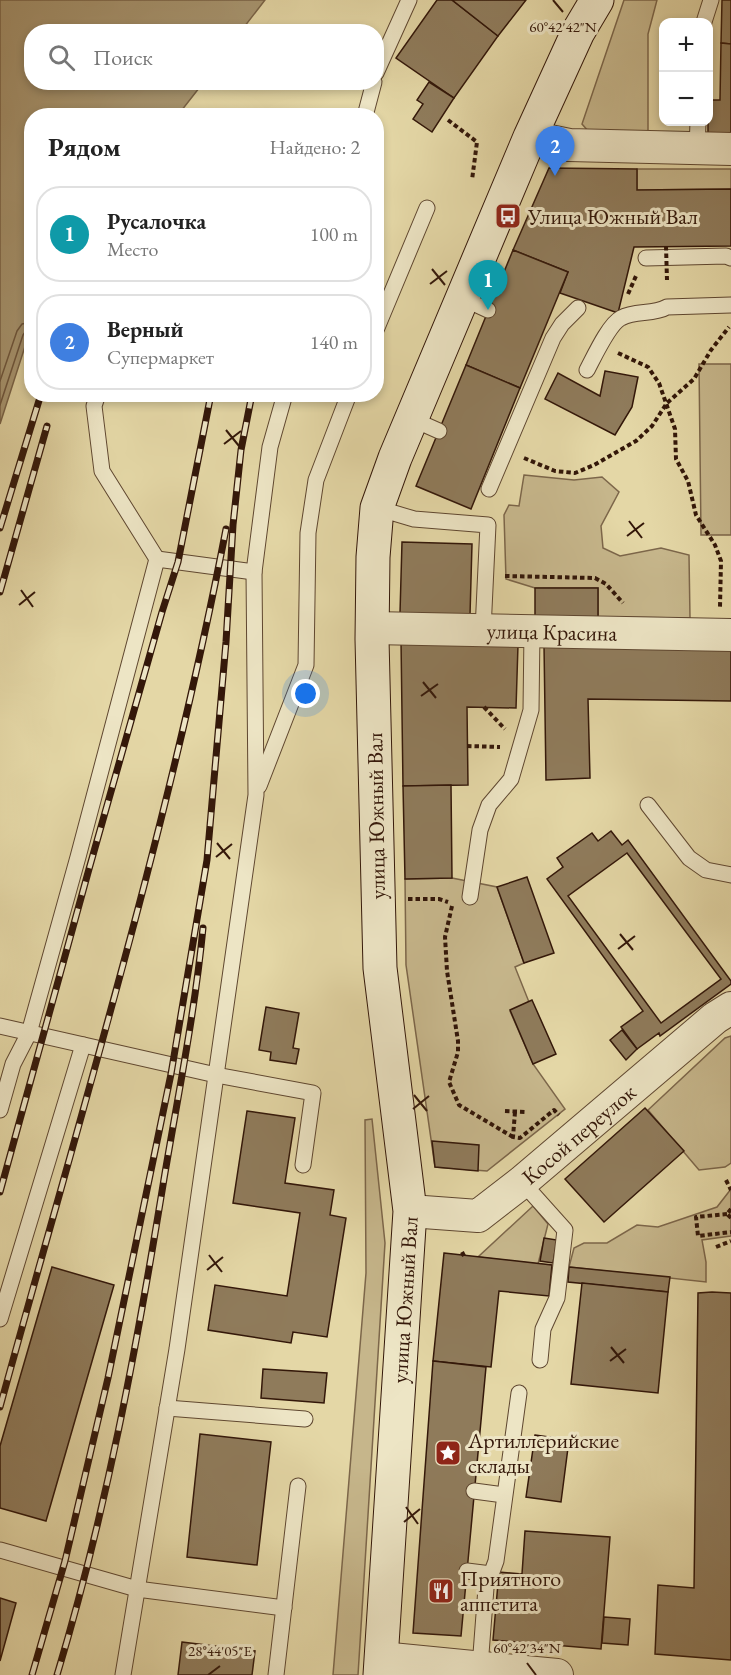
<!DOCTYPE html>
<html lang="ru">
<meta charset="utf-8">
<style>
:root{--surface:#fff;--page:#f2f2f2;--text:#222;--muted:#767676;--line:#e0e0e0;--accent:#8f2418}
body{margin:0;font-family:"EB Garamond",serif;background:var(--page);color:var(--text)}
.controls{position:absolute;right:18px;top:18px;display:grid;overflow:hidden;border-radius:12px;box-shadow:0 3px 9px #0003}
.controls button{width:54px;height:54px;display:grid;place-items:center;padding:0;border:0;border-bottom:2px solid var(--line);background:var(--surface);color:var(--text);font:30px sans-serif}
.you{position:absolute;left:306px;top:694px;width:21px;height:21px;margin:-15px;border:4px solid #fff;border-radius:50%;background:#1a73e8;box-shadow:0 0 0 9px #1a73e833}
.badge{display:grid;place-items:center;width:39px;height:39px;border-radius:50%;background:var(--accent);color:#fff;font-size:20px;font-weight:700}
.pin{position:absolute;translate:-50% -50px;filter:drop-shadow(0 2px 3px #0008)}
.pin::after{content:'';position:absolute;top:32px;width:21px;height:18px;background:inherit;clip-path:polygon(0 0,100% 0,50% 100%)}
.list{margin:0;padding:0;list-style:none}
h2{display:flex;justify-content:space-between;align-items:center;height:78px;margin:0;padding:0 24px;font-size:26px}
h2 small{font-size:20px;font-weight:400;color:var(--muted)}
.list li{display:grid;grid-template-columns:39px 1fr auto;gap:18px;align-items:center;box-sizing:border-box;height:96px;margin:0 12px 12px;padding:0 12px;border:2px solid var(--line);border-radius:24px}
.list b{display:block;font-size:22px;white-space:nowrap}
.list p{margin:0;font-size:20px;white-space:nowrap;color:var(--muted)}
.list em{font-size:20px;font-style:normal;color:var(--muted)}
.icon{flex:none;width:33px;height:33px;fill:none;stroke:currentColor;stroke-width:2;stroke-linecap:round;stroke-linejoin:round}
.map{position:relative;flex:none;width:731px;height:1675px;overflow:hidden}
.search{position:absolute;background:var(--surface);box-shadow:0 3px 9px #0003;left:24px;top:24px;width:360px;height:66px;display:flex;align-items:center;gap:15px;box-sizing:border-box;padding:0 21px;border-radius:24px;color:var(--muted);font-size:22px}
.panel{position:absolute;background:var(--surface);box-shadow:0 3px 9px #0003;left:24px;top:108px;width:360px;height:294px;border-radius:24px}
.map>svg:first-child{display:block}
.green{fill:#c6b68b;stroke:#7c664a;stroke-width:1.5}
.water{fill:#a89671;stroke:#796347;stroke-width:1.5}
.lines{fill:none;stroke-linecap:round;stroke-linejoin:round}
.shore{stroke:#6e563d;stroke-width:1.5}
.building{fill:#8f7b5b;stroke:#331709;stroke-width:1.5;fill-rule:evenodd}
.lane-casing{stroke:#5f4730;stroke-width:17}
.street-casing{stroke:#5f4730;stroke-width:34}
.secondary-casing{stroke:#331709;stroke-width:35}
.path{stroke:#331709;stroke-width:4;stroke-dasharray:4.5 3;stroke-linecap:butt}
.lane{stroke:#ede5c5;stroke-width:15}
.street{stroke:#ede5c5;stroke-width:32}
.secondary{stroke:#ede5c5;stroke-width:33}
.rail-casing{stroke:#331709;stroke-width:7}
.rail{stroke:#ede5c5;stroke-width:4.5;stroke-dasharray:14;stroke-linecap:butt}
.path-bridge{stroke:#331709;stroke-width:4;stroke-dasharray:4.5 3;stroke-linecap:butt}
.ticks{fill:none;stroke:#331709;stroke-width:2}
.labels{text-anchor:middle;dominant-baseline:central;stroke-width:6;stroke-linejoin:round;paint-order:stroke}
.poi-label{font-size:22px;fill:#331709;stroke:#ede5c5;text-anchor:start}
.street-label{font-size:22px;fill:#331709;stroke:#ede5c5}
.ticks-label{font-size:15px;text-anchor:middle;fill:#331709;stroke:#ede5c5;stroke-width:6;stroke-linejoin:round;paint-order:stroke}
</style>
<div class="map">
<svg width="731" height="1675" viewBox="0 0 731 1675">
<rect width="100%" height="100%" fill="#e4d7a6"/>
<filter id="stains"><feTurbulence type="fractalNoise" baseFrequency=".00333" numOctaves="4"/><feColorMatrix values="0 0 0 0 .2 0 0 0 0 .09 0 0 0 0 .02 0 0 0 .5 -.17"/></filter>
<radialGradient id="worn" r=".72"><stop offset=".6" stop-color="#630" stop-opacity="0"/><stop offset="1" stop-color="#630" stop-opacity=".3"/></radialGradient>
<g class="green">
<path d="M624,0H657L648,34V134L589,132L582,124Z"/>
<path d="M637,169H731V189L637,190Z"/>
<path d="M699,364H731V535H701Z"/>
<path d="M524,475L574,480L602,477L619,492L601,526L603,548L620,556L661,548L689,555L690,618L598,617V588H535L506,579L504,515L509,505L519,506Z"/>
<path d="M452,878L497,887L524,963L515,967L529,1002L510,1011L533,1064L565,1109L487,1171L435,1167L406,965L405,879Z"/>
<path d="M731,1036V1163L725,1167L699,1170L648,1110L725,1038Z"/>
<path d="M372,1119L385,1243L358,1675H333L366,1273L365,1120Z"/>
<path d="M731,1189V1236L702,1240L706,1262V1282L569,1267L574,1248L584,1243H607L637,1225L658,1227L717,1207Z"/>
<path d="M533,1206L548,1224L538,1264L478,1257Z"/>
</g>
<path class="water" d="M0,0H265L241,31L32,32V82L203,83L178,115L32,116L31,328L0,424Z"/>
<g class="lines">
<g class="shore">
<path d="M0,381L17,331L22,324L32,322"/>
<path d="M0,405L23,335L26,331L32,330"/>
</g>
</g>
<g class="building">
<path d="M437,0H452L498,36L454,98L396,58Z"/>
<path d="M452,0H526L498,36Z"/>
<path d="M722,0H731V44L721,43Z"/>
<path d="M721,43L731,44V136L708,135V100H720Z"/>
<path d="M429,82L454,98L432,132L413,119L423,104L417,100Z"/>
<path d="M549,168L637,169V190L731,189V246L634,247L618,313L560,293L568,272L513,250Z"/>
<path d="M513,250L568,272L520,388L466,365Z"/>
<path d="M466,365L520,388L471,509L416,486Z"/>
<path d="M605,371L638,377L632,407L615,435L545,399L558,373L600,396Z"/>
<path d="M402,542L472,544L470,615L400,613Z"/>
<rect x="535" y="588" width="63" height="29"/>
<path d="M401,641L518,645L516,708L467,707L468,785L403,786Z"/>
<path d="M544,645L731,648V701L588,699L590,778L546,780Z"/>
<path d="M451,785L452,878L405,879L403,786Z"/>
<path d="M611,831L622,845L628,840L731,981V984L660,1036L659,1033L637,1049L621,1027L643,1011L547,879L563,867L557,858L592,833L598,841ZM627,853L721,979L661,1023L568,896Z"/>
<path d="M527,877L554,953L524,963L497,887Z"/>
<path d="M532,1000L556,1054L533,1064L510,1010Z"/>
<path d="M266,1007L299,1013L293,1048L299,1049L296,1064L270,1060L271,1052L259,1050Z"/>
<path d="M622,1030L637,1049L626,1060L610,1040Z"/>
<path d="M645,1108L684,1151L604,1222L565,1179Z"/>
<path d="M247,1111L295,1118L285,1183L334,1190L330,1215L346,1218L327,1337L293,1332L291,1343L208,1330L215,1285L287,1296L300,1213L233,1203Z"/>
<path d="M432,1141L479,1145L478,1171L435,1167Z"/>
<path d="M544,1238L557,1240L553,1263L540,1261Z"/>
<path d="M444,1253L552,1265L549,1296L499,1291L491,1367L433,1361Z"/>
<path d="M52,1267L114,1285L46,1521L0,1508V1446Z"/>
<path d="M569,1267L670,1277L668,1292L568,1282Z"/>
<path d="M582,1283L668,1292L658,1393L571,1384Z"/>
<path d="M712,1292L731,1293V1660L655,1654L658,1585L694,1588L698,1293Z"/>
<path d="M433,1361L486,1367L461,1636L413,1633Z"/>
<path d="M263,1369L327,1373L324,1403L261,1398Z"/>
<path d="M200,1434L271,1442L257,1565L187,1557Z"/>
<path d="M535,1435L569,1440L561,1502L526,1497Z"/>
<path d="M525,1531L610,1537L601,1649L493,1640L499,1572L522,1574Z"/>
<path d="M0,1598L16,1603L0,1661Z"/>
<path d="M604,1617L630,1619L628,1645L602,1643Z"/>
<path d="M182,1642L255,1651L252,1675H178Z"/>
</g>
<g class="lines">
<g class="lane-casing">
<g id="lane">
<path d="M704,22L711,0"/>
<path d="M376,73L409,0"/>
<path d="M365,116L374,82"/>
<path d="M697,149L698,122"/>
<path d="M646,258L726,256L731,258"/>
<path d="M462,298L488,310"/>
<path d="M376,330L427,208"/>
<path d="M587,370C594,357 609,324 621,318C635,310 653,315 667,307L731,305"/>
<path d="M98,394L94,406L102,471L157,559"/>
<path d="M412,419L439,431"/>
<path d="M489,489L553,338L562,324L578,308"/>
<path d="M377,508L414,519L488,525L483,630"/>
<path d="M259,786L306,665L308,533L316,480L349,394"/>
<path d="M648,805L689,858L706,870L731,875"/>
<path d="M470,897L480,830L489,805L511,779L531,710L532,631"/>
<path d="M0,1026L216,1075L313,1093L303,1165"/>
<path d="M0,1110L13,1064L29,1033L78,857L157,559L254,572"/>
<path d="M522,1182L565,1230L557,1298L543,1329L540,1360"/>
<path d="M0,1319L83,1045"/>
<path d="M167,1408L305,1419"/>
<path d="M474,1491L504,1495"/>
<path d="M0,1550L137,1589L284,1608"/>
<path d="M467,1571L491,1574"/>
<path d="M480,1667L486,1588L496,1561L519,1393"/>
<path d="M123,1675L177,1349L256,795L254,572L270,447L285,394"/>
<path d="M276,1675L298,1486"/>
</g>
</g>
<g class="street-casing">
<g id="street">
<path d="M530,137L569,145L731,149"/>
<path id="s1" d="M372,628L731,635"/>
<path id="s2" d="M410,1211L478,1216L522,1182L715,1018L731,1008"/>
<path d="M381,1658L557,1675"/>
</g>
</g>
<g class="secondary-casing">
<g id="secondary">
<path id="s3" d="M380,1675L410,1211L380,968L372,639L373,557L377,508L395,458L530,137L578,32L597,0"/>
</g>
</g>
<g class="path">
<path d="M448,120L477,142L472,180"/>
<path d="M628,294L636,276"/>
<path d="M618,353L648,367L659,383L675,429L676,459L688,481L696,515L715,545L721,561L720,607"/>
<path d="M524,458L555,471L575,473L594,465L636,441L652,426L667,403L694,379L711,350L729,327"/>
<path d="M505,576L595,578L606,584L623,603"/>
<path d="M484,707L505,729"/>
<path d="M467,746L500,747"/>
<path d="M408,899H439L448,902"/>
<path d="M452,906L445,937L447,971L458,1041V1052L449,1082L459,1105L513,1137"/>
<path d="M505,1111L525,1112"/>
<path d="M515,1112L513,1137L520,1138L554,1110L559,1115"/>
<path d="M726,1180L731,1190"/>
<path d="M731,1209L727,1214L731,1218"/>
<path d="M727,1214L696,1217L698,1236L731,1232"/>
<path d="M716,1247L731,1241"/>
<path d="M462,1252L464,1256"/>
</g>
<use href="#lane" class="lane"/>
<use href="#street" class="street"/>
<use href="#secondary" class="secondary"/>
<g class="rail-casing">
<g id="rail">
<path d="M0,528L41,394"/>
<path d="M0,592L47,426"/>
<path d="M0,1192L89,869L162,612L178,562L211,394"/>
<path d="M0,1407C80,1116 169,826 226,529"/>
<path d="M32,1675L65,1561L108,1378L171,1074L207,860L226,642L233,525L241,450L252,394"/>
<path d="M57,1675C106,1513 137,1346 164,1179C178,1095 195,1012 203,928"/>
</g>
</g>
<use href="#rail" class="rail"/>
<path class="path-bridge" d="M666,246L667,280"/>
</g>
<path class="ticks" d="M553,0L563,12M432,269L445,285M430,284L447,271M226,430L239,446M224,444L241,431M629,521L642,538M627,536L644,523M21,590L33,607M19,605L35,592M423,682L436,698M421,696L438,684M217,843L230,859M216,857L232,844M620,934L633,950M618,949L635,936M414,1095L427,1111M413,1109L429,1096M209,1255L222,1272M207,1270L223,1257M611,1347L624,1363M610,1361L626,1349M406,1507L418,1524M404,1522L420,1509M527,1663L536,1675M208,1675L220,1666"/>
<defs>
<g id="bus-square" transform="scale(1.35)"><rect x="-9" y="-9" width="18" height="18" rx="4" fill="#8f2418" stroke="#ede5c5"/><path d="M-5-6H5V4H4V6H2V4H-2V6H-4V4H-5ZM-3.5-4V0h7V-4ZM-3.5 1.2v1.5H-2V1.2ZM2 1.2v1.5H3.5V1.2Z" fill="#fff"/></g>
<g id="sight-square" transform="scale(1.35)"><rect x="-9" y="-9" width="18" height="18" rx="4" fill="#8f2418" stroke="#ede5c5"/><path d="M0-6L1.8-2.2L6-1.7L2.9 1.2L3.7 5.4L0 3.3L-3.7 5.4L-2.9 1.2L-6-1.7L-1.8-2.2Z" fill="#fff"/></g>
<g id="restaurant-square" transform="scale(1.35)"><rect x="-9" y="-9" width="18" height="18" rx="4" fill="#8f2418" stroke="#ede5c5"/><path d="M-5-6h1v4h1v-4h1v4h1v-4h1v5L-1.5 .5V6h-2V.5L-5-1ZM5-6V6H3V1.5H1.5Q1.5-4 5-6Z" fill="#fff"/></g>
</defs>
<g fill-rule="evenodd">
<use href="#bus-square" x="508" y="216"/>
<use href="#sight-square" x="448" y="1453"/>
<use href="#restaurant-square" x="441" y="1591"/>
</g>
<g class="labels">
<g class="poi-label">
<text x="528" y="216">Улица Южный Вал</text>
<text x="468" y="1440">Артиллерийские<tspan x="468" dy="25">склады</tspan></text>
<text x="460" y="1578">Приятного<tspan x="460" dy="25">аппетита</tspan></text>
</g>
<g class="street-label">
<text stroke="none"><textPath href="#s1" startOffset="180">улица Красина</textPath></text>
<text transform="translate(376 816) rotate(-91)">улица Южный Вал</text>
<text stroke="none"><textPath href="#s2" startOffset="198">Косой переулок</textPath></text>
<text stroke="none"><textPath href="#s3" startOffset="376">улица Южный Вал</textPath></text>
</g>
</g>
<g class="ticks-label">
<text x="563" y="32">60°42'42"N</text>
<text x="527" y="1653">60°42'34"N</text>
<text x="220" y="1656">28°44'05"E</text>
</g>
<rect width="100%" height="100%" filter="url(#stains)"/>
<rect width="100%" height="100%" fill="url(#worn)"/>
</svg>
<div class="controls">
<button>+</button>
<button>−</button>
</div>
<div class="you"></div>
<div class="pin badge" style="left:488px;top:310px;background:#0f9aa8">1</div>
<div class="pin badge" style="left:555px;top:176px;background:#3f7fe0">2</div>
<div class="search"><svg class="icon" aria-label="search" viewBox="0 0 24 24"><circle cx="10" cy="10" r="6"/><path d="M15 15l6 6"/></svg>Поиск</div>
<section class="panel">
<h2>Рядом<small>Найдено: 2</small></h2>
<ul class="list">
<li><span class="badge" style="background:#0f9aa8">1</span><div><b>Русалочка</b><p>Место</p></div><em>100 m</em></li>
<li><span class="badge" style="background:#3f7fe0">2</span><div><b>Верный</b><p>Супермаркет</p></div><em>140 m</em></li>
</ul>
</section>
</div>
